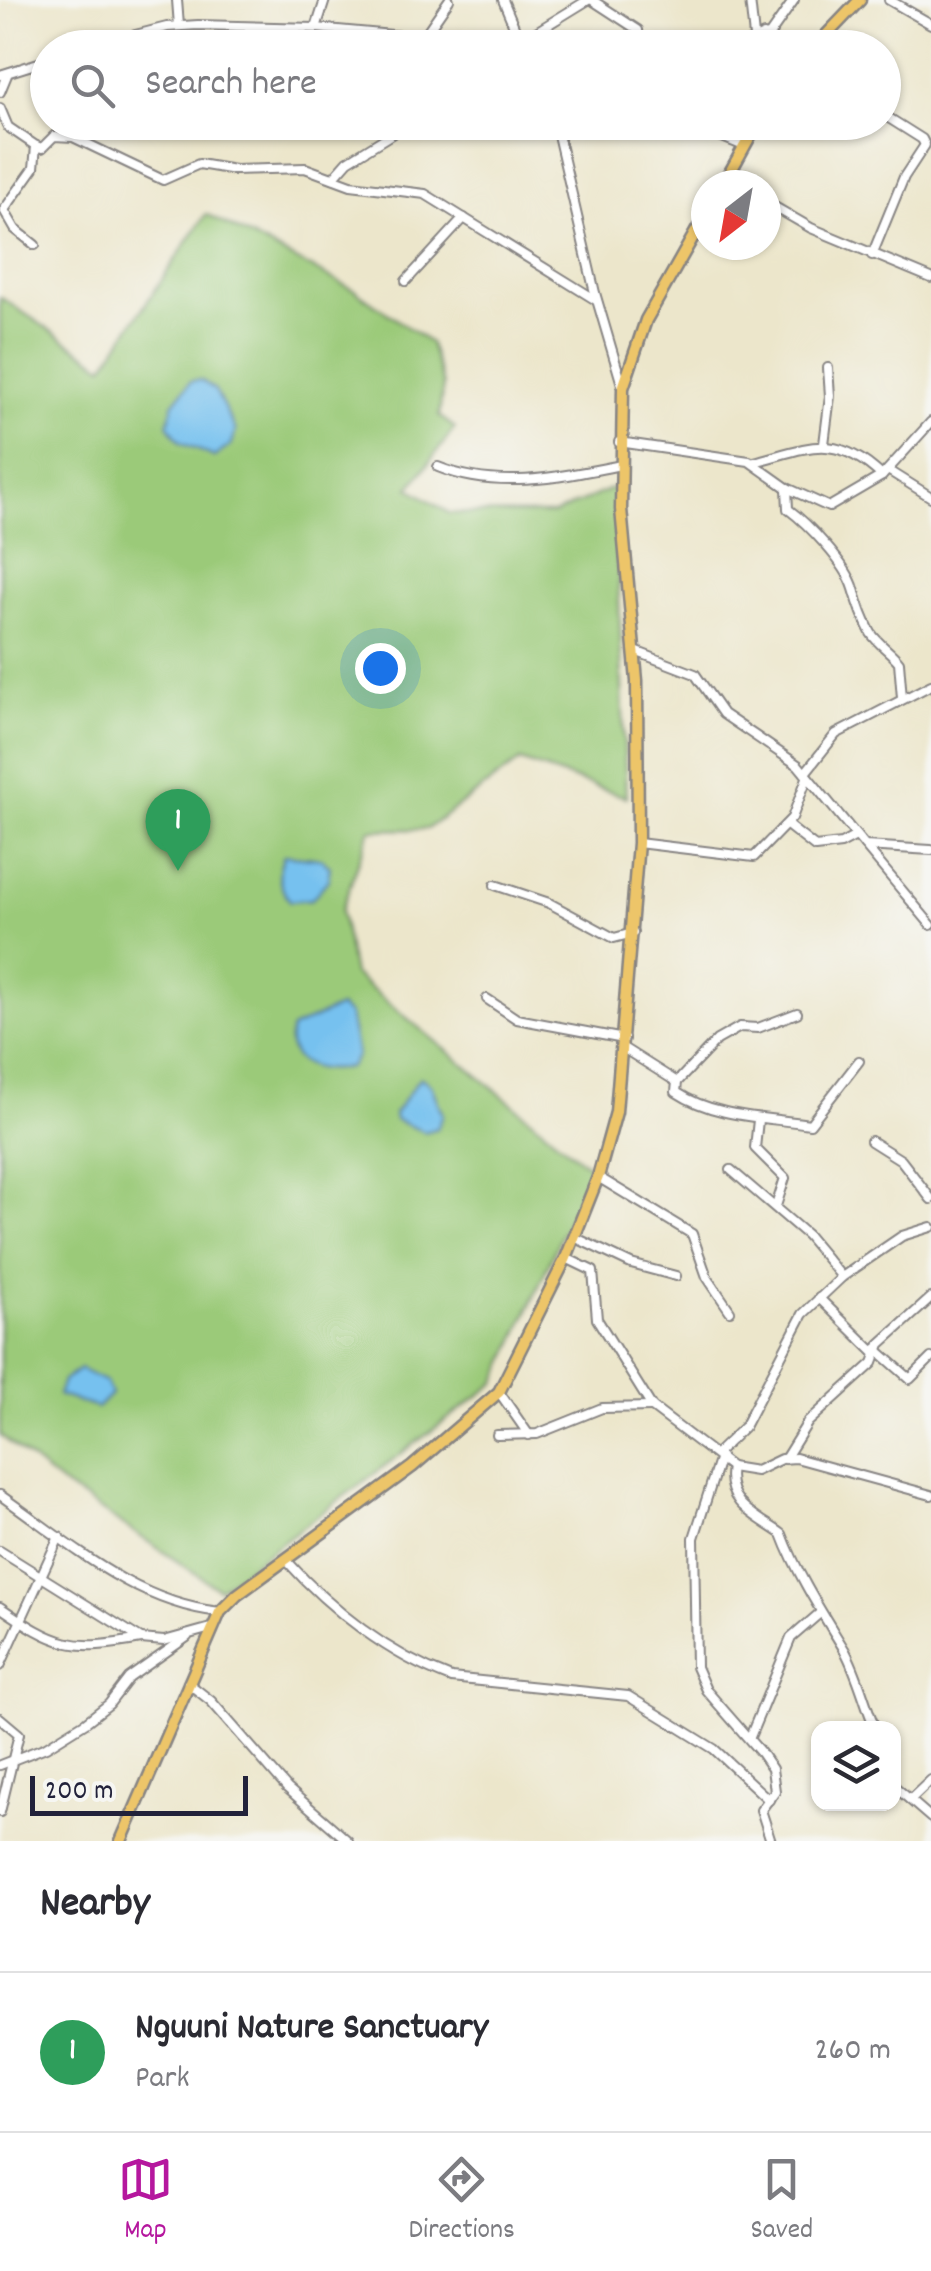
<!DOCTYPE html>
<style>
:root{--surface:#fff;--page:#f7f7f7;--text:#2b2b33;--muted:#7c7c81;--line:#e1e1e2;--accent:#b5179e}
body{margin:0;font-family:Dekko,sans-serif;background:var(--page);color:var(--text)}
.controls{position:absolute;right:30px;bottom:30px;display:grid;overflow:hidden;border-radius:20px;box-shadow:0 2px 8px #0004}
.controls button{width:90px;height:90px;display:grid;place-items:center;padding:0;border:0;border-bottom:2px solid var(--line);background:var(--surface);color:var(--text);font:50px sans-serif}
.compass{position:absolute;left:691px;top:170px;width:90px;height:90px;border-radius:50%;background:var(--surface);box-shadow:0 2px 8px #0004;rotate:211deg}
.scale{position:absolute;left:30px;bottom:25px;width:218px;box-sizing:border-box;padding-left:10px;border:5px solid #22223b;border-top:0;font-size:28px;line-height:35px;white-space:nowrap;color:#22223b;-webkit-text-stroke:8px #f6f6f2;paint-order:stroke}
.you{position:absolute;left:380px;top:668px;width:35px;height:35px;margin:-25px;border:8px solid #fff;border-radius:50%;background:#1a73e8;box-shadow:0 0 0 15px #1a73e833}
.badge{display:grid;place-items:center;width:65px;height:65px;border-radius:50%;background:var(--accent);color:#fff;font-size:32px;font-weight:700}
.pin{position:absolute;translate:-50% -82px;filter:drop-shadow(0 2px 5px #0008)}
.pin::after{content:'';position:absolute;top:52px;width:35px;height:30px;background:inherit;clip-path:polygon(0 0,100% 0,50% 100%)}
.list{margin:0;padding:0;list-style:none}
h2{display:flex;justify-content:space-between;align-items:center;height:130px;margin:0;padding:0 40px;font-size:42px}
h2 small{font-size:32px;font-weight:400;color:var(--muted)}
.list li{display:grid;grid-template-columns:65px 1fr auto;gap:30px;align-items:center;box-sizing:border-box;height:160px;padding:0 40px;border-top:2px solid var(--line)}
.list b{display:block;font-size:38px;white-space:nowrap}
.list p{margin:0;font-size:32px;white-space:nowrap;color:var(--muted)}
.list em{font-size:32px;font-style:normal;color:var(--muted)}
.icon{flex:none;width:55px;height:55px;fill:none;stroke:currentColor;stroke-width:2;stroke-linecap:round;stroke-linejoin:round}
.map{position:relative;flex:none;width:931px;height:1841px;overflow:hidden}
.search{position:absolute;background:var(--surface);box-shadow:0 2px 8px #0004;left:30px;right:30px;top:30px;height:110px;display:flex;align-items:center;gap:25px;box-sizing:border-box;padding:0 35px;border-radius:55px;color:var(--muted);font-size:38px}
.sheet{height:290px;background:var(--surface)}
nav{display:flex;justify-content:space-around;align-items:center;box-sizing:border-box;height:140px;border-top:2px solid var(--line);background:var(--surface);font-size:28px;color:var(--muted)}
nav a{display:grid;justify-items:center;gap:5px}
nav .on{color:var(--accent)}
.map>svg:first-child{display:block}
.green{fill:#9bca79;stroke:#5e765a;stroke-width:2.5}
.water{fill:#76c1ef;stroke:#4c7295;stroke-width:2.5}
.lines{fill:none;stroke-linecap:round;stroke-linejoin:round}
.minor-casing{stroke:#878483;stroke-width:12}
.major-casing{stroke:#878483;stroke-width:15}
.minor{stroke:#fff;stroke-width:8}
.major{stroke:#edc569;stroke-width:10}
</style>
<div class="map">
<svg width="931" height="1841" viewBox="0 0 931 1841">
<rect width="100%" height="100%" fill="#f6f6f2"/>
<filter id="ink" filterUnits="userSpaceOnUse"><feTurbulence type="fractalNoise" baseFrequency=".01" numOctaves="2"/><feDisplacementMap in="SourceGraphic" scale="20" xChannelSelector="R" yChannelSelector="G"/><feConvolveMatrix kernelMatrix="1 2 1 2 8 2 1 2 1" color-interpolation-filters="sRGB"/></filter>
<filter id="wash" filterUnits="userSpaceOnUse"><feTurbulence type="fractalNoise" baseFrequency=".0048" numOctaves="4" result="noise"/><feDisplacementMap in="SourceGraphic" scale="40" xChannelSelector="R" yChannelSelector="G"/><feGaussianBlur stdDeviation="2.25" result="paint"/><feColorMatrix in="noise" values="0 0 0 0 0 0 0 0 0 0 0 0 0 0 0 0 0 1.4 0 .05"/><feComposite in="paint" operator="in"/></filter>
<g filter="url(#wash)">
<rect width="100%" height="100%" fill="#ece6cb"/>
<path class="green" d="M206,214L356,291L430,343L443,385L439,416L455,428L410,488L449,513L554,514L615,487L626,797L520,761L427,829L370,830L341,911L353,974L591,1168L496,1383L219,1589L60,1483L0,1435V297L104,366Z"/>
<g class="water">
<path d="M201,380L215,390L236,431L230,446L214,457L180,442L168,424L173,404L191,381Z"/>
<path d="M284,855L322,859L330,867L328,880L312,899L290,901C278,885 276,874 284,855Z"/>
<path d="M339,1007L349,1015L357,1055L350,1067C323,1074 282,1067 291,1029Z"/>
<path d="M420,1077L431,1085L443,1115L437,1128L425,1132L395,1120L394,1114Z"/>
<path d="M80,1369L106,1382L111,1394L97,1408L58,1395L63,1381Z"/>
</g>
</g>
<g filter="url(#ink)">
<g class="lines">
<g class="minor-casing">
<g id="minor">
<path d="M177,0L179,26"/>
<path d="M503,0L523,48"/>
<path d="M592,0L638,30L640,48"/>
<path d="M750,0L754,37"/>
<path d="M889,0L931,24"/>
<path d="M316,28L325,0"/>
<path d="M768,37L794,0"/>
<path d="M422,39L449,0"/>
<path d="M84,48L167,27L198,25L316,28L501,45L536,32L588,0"/>
<path d="M736,48L764,35L788,48"/>
<path d="M0,75L48,60"/>
<path d="M0,92L7,75"/>
<path d="M0,108L8,127L36,146"/>
<path d="M555,122L595,293L623,388"/>
<path d="M687,122L710,132L715,122"/>
<path d="M710,132L744,146"/>
<path d="M36,146L42,148L54,136L73,137L163,180L199,164L235,170L305,168L351,185L425,194L596,300"/>
<path d="M333,178L348,161L411,122"/>
<path d="M727,179L737,185"/>
<path d="M766,202L811,228L931,278"/>
<path d="M35,245L15,229L4,210L34,168L36,146"/>
<path d="M872,255L904,177L925,145L922,139L884,115"/>
<path d="M406,281L464,218"/>
<path d="M619,442L749,461L787,488L829,507L882,476L931,422"/>
<path d="M824,444L830,396L828,368"/>
<path d="M754,462C808,448 835,431 882,476"/>
<path d="M438,467C497,491 561,477 621,465"/>
<path d="M888,470L931,497"/>
<path d="M787,488L788,509C807,523 847,564 854,589C858,603 863,618 871,633C878,644 890,651 899,662L902,698"/>
<path d="M635,651L695,674L723,714L798,765L865,846L931,850"/>
<path d="M805,773L836,734L931,685"/>
<path d="M787,825L815,847L841,844L856,836"/>
<path d="M638,843L754,857L792,818L807,778"/>
<path d="M865,846L931,925"/>
<path d="M495,885L549,903L614,938L633,933"/>
<path d="M487,999L517,1019L624,1039"/>
<path d="M797,1013L758,1028L740,1027L717,1040L677,1082L676,1092C715,1118 766,1117 810,1124L859,1061"/>
<path d="M623,1048L677,1082"/>
<path d="M758,1120L755,1148L785,1178L776,1206"/>
<path d="M871,1141L901,1160L931,1199"/>
<path d="M731,1170L807,1235L842,1277"/>
<path d="M598,1177L692,1234L707,1277L730,1311"/>
<path d="M574,1237L631,1264L676,1276"/>
<path d="M566,1258L593,1271L597,1319L652,1407L731,1467L756,1471L781,1459L796,1458L931,1495"/>
<path d="M819,1298L876,1354"/>
<path d="M876,1349L910,1379L931,1358"/>
<path d="M499,1392L529,1435"/>
<path d="M497,1435L537,1434L602,1408L652,1407"/>
<path d="M716,1454L744,1427L803,1314L842,1277L902,1236L931,1227"/>
<path d="M720,1457L694,1538L696,1667L706,1690L761,1753L772,1769L775,1791L761,1810L771,1841"/>
<path d="M785,1459L808,1422L873,1363L880,1344L931,1298"/>
<path d="M731,1467C724,1504 757,1516 782,1534C797,1574 821,1611 844,1649C858,1674 864,1702 875,1728"/>
<path d="M0,1495C69,1543 134,1603 220,1612"/>
<path d="M0,1551L141,1639L164,1641L211,1628"/>
<path d="M287,1561C331,1610 389,1655 451,1678L628,1696L714,1749L769,1800"/>
<path d="M0,1607C57,1646 72,1652 141,1639"/>
<path d="M0,1666L59,1537"/>
<path d="M188,1683L211,1701L287,1788L348,1841"/>
<path d="M0,1718L19,1734L0,1812"/>
<path d="M750,1737L791,1638L820,1613"/>
<path d="M0,1765L46,1747L86,1722L109,1704L129,1678L187,1637"/>
<path d="M894,1786L931,1818"/>
<path d="M912,1798L931,1780"/>
</g>
</g>
<g class="major-casing">
<g id="major">
<path d="M814,48L860,0"/>
<path d="M723,185L758,122"/>
<path d="M121,1841L220,1612L237,1595L412,1467L499,1392L566,1258L598,1177L616,1112L638,843L637,681L621,509L623,388L646,320L706,214"/>
</g>
</g>
<use href="#minor" class="minor"/>
<use href="#major" class="major"/>
</g>
</g>
</svg>
<div class="controls">
<button><svg class="icon" aria-label="layers" viewBox="0 0 24 24"><path d="M12 4l9 5-9 5-9-5zM3 14l9 5 9-5"/></svg></button>
</div>
<svg class="compass" viewBox="-18 -18 36 36"><path d="M0-13l5 13h-10z" fill="#e53935"/><path d="M0 13l5-13h-10z" fill="#7c7c81"/></svg>
<div class="scale">200 m</div>
<div class="you"></div>
<div class="pin badge" style="left:178px;top:871px;background:#2e9e5b">1</div>
<div class="search"><svg class="icon" aria-label="search" viewBox="0 0 24 24"><circle cx="10" cy="10" r="6"/><path d="M15 15l6 6"/></svg>Search here</div>
</div>
<section class="sheet">
<h2>Nearby<small></small></h2>
<ul class="list">
<li><span class="badge" style="background:#2e9e5b">1</span><div><b>Nguuni Nature Sanctuary</b><p>Park</p></div><em>260 m</em></li>
</ul>
</section>
<nav>
<a class="on"><svg class="icon" aria-label="map" viewBox="0 0 24 24"><path d="M3 6l6-2 6 2 6-2v14l-6 2-6-2-6 2zM9 4v14M15 6v14"/></svg>Map</a>
<a><svg class="icon" aria-label="directions" viewBox="0 0 24 24"><path d="M12 3l9 9-9 9-9-9zM9 14v-3h6M13 9l2 2-2 2"/></svg>Directions</a>
<a><svg class="icon" aria-label="saved" viewBox="0 0 24 24"><path d="M7 4h10v16l-5-4-5 4z"/></svg>Saved</a>
</nav>
